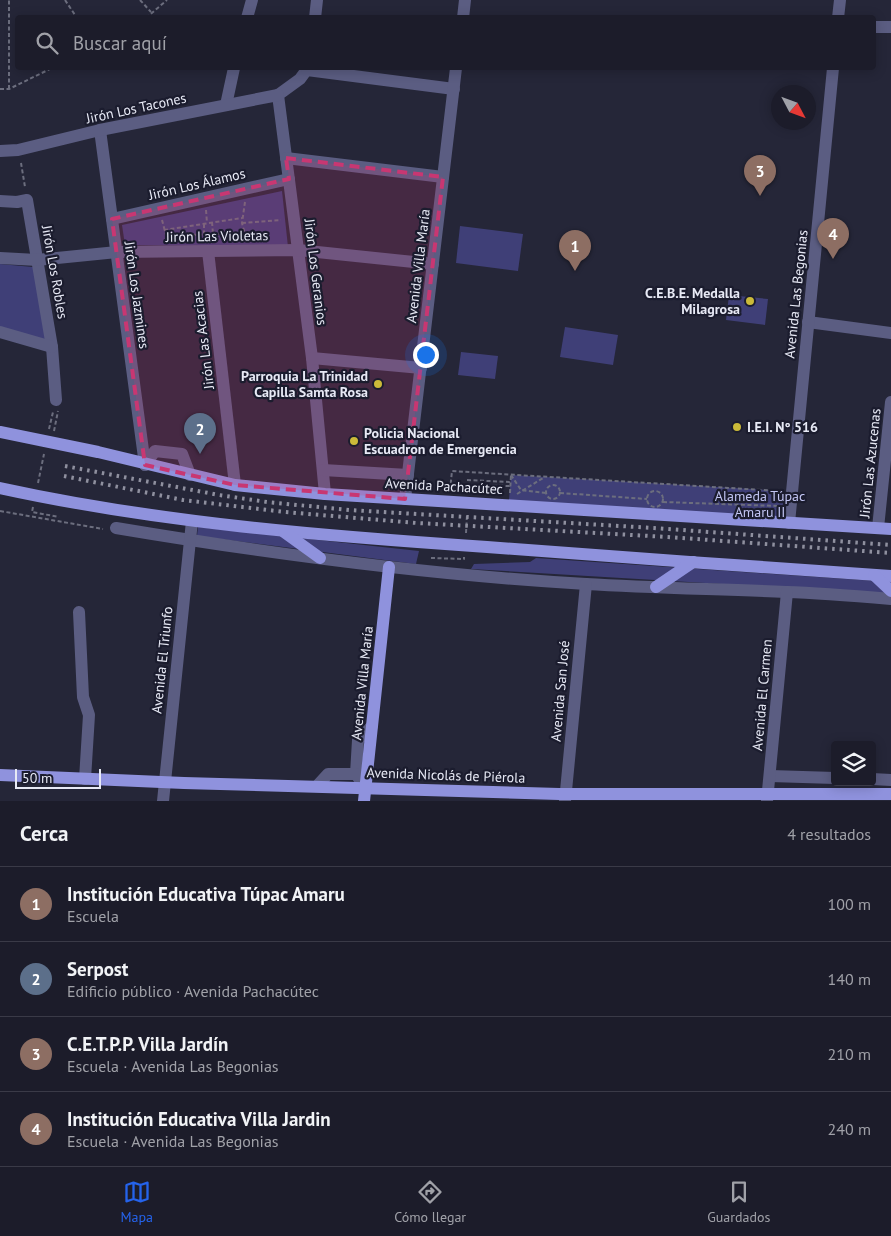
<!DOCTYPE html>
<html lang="es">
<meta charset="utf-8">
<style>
:root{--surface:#1c1c2a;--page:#252532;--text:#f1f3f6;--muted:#a0a1a8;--line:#3a3a47;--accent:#2563eb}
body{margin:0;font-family:"PT Sans",sans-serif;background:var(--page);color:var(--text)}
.controls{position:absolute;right:15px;bottom:15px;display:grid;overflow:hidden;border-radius:5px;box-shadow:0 2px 12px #0003}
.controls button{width:45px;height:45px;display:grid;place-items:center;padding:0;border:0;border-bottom:1px solid var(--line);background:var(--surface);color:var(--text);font:25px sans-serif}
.compass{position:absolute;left:771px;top:85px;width:45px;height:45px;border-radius:50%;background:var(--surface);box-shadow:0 2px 12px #0003;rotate:131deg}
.scale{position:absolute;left:15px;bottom:12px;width:86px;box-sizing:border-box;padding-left:5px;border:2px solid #e7e9f5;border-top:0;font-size:14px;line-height:18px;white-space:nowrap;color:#e7e9f5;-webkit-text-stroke:4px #1b1c2e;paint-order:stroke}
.you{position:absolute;left:425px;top:354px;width:18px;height:18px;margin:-12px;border:4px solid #fff;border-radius:50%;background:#1a73e8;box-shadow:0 0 0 8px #1a73e833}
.badge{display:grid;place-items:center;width:32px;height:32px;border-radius:50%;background:var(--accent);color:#fff;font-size:16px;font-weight:700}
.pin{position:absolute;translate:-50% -41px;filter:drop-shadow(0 1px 2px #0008)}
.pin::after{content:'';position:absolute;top:26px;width:18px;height:15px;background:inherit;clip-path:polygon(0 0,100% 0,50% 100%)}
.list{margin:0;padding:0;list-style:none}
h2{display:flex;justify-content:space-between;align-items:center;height:65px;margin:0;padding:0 20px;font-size:21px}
h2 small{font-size:16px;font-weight:400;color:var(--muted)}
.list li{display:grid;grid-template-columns:32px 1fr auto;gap:15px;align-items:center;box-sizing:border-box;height:75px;padding:0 20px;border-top:1px solid var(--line)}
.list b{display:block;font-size:19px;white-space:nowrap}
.list p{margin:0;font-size:16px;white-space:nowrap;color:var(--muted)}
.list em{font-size:16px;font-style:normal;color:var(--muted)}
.icon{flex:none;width:28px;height:28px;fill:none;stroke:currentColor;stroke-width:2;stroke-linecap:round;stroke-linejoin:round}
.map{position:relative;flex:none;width:891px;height:801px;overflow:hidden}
.search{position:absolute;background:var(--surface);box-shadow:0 2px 12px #0003;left:15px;right:15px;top:15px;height:55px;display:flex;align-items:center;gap:12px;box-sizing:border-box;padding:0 18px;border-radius:5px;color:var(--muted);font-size:19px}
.sheet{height:365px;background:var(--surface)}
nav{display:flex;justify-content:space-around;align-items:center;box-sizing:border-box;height:70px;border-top:1px solid var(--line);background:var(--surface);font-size:14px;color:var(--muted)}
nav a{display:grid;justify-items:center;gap:2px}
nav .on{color:var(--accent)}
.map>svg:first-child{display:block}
.green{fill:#3f3f77}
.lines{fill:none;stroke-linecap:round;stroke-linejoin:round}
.path{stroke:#6c6e7e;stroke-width:2;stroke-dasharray:4 2.5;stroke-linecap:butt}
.minor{stroke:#5b5d82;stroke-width:12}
.major{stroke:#8f92dd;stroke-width:12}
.rail{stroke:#8f909f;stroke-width:4;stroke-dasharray:2.5 5;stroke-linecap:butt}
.marked{fill:#c83772;fill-opacity:0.2;stroke:#c83772;stroke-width:4;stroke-dasharray:10 6;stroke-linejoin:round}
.poi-dot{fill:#cbba39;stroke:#1b1c2e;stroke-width:2}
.labels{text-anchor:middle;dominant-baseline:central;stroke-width:4.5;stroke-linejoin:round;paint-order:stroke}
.street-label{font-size:14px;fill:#e7e9f5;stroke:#1b1c2e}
.poi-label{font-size:14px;font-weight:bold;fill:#e7e9f5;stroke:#1b1c2e;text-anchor:end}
.park-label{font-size:14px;fill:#c2c5f3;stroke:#1b1c2e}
</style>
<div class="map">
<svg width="891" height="801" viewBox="0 0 891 801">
<rect width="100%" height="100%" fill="#252638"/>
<g class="green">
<path d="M282,191L288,247L125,245L122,225Z"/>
<path d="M460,226L523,234L518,271L456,263Z"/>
<path d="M0,264L33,267L47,341L0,327Z"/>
<path d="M729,295L768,299L765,325L726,320Z"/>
<path d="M565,327L618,335L613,365L560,357Z"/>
<path d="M461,352L498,356L495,379L458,375Z"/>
<path d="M511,475L784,491L782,519L509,500Z"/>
<path d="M198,527L419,551L416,564L197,536Z"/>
<path d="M536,558L891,582V594L471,569L474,564L530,562Z"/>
</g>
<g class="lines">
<g class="path">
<path d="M65,0L77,18"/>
<path d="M140,0L151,12"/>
<path d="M146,18L167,0"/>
<path d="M0,89H9L52,68"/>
<path d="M9,89V0"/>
<path d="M21,163L25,187"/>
<path d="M245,202L242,223L246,239"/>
<path d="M206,210L207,223"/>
<path d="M162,220L166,235"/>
<path d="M212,222L213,234"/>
<path d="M242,223L281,220"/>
<path d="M204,224V234"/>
<path d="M164,230L242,218"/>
<path d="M166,236L244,233"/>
<path d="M49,429L53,412"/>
<path d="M54,431L58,411"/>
<path d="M511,475L521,490L546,493"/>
<path d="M467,480L509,482V486L469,485V490"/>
<path d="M38,483L44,454"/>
<circle cx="553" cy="492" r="7"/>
<path d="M450,490L452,471L779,491"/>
<circle cx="655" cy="499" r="8"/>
<path d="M510,493L511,475"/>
<path d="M560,493L647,499"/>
<path d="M517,494L543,478"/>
<path d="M663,502L778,506"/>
<path d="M33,507L32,512L59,517"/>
<path d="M0,511L103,529"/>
<path d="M466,533L467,515"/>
<path d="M431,558L464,559V557"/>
</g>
<g class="minor">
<path d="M247,18L252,0"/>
<path d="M315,18L317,0"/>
<path d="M463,18L465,0"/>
<path d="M838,18L840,0"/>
<path d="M874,27H891"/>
<path d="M308,68L300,79L278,95L312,358L325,494"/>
<path d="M307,70L454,89"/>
<path d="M226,105L234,68"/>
<path d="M100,130L145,465"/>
<path d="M0,151L18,150L100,130L278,95"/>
<path d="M286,158L443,177"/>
<path d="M0,201L17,202L27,200L52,347L56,400"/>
<path d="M112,219L289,179"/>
<path d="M208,251L235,485"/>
<path d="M0,258L37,260L117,252L298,250L433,264"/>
<path d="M808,322L891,333"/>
<path d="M0,332L52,347"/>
<path d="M312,358L421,368"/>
<path d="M145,465L155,451L182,454L190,475"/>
<path d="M323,470L408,475"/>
<path d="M405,499L456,68"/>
<path d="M789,523L833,68"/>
<path d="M116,528C271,554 429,575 586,584C652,588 719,589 786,592C821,593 856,596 891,599"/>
<path d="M878,528L891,402"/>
<path d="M79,612L83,697L89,715L85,779"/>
<path d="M356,774L358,740L372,726"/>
<path d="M770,776L835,778"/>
<path d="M872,779L891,780"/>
<path d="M317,786L328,774H356L365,787"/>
<path d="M163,801L192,521"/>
<path d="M565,801L586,584"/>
<path d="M767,801L787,592"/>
</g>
<g class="major">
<path d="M0,432L98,452L235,485L325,494L891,529"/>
<path d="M0,488C160,523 323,536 487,547C622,557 756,567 891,576"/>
<path d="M284,532L320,558"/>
<path d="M874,575L891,591"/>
<path d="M656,587L693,562"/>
<path d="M0,775L184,783L559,794H891"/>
<path d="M364,801L389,567"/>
</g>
<g class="rail">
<path d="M65,466L219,495L267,502L349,510L654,528L891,545"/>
<path d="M64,476L183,500L285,512L417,523L668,537L891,553"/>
</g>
</g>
<path class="marked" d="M286,158L443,177L405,499L235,485L145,465L112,219L289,179Z"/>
<g class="poi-dot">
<circle cx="750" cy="301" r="5"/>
<circle cx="378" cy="384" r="5"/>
<circle cx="737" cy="427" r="5"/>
<circle cx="354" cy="441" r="5"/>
</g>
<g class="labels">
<g class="street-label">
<text transform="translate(136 108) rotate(-12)">Jirón Los Tacones</text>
<text transform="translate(197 184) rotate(-13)">Jirón Los Álamos</text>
<text transform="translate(217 236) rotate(-1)">Jirón Las Violetas</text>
<text transform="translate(418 266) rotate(-83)">Avenida Villa María</text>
<text transform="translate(55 272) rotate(80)">Jirón Los Robles</text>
<text transform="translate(316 272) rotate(83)">Jirón Los Geranios</text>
<text transform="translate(796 294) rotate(-84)">Avenida Las Begonias</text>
<text transform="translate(137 295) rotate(82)">Jirón Los Jazmines</text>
<text transform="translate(203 340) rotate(-97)">Jirón Las Acacias</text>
<text transform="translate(870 463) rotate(-84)">Jirón Las Azucenas</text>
<text transform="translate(444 486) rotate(3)">Avenida Pachacútec</text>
<text transform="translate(162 660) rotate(-84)">Avenida El Triunfo</text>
<text transform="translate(362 683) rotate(-84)">Avenida Villa María</text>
<text transform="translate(560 691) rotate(-85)">Avenida San José</text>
<text transform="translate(762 695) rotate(-85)">Avenida El Carmen</text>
<text transform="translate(446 775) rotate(2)">Avenida Nicolás de Piérola</text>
</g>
<g class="poi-label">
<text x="740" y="293">C.E.B.E. Medalla<tspan x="740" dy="16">Milagrosa</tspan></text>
<text x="368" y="376">Parroquia La Trinidad<tspan x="368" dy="16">Capilla Samta Rosa</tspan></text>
<text x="747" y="427" text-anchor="start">I.E.I. N° 516</text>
<text x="364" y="433" text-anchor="start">Policia Nacional<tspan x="364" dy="16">Escuadron de Emergencia</tspan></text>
</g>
<g class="park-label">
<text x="760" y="496">Alameda Túpac<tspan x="760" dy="16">Amaru II</tspan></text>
</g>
</g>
</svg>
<div class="controls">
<button><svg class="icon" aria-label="layers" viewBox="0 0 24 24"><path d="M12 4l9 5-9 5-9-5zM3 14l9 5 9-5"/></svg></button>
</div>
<svg class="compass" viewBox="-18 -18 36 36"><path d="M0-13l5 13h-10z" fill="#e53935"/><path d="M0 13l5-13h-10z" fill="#a0a1a8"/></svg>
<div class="scale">50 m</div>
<div class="you"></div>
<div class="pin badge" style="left:575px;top:271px;background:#8d6e63">1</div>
<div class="pin badge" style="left:200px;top:454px;background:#5c6f8a">2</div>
<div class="pin badge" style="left:760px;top:196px;background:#8d6e63">3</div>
<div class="pin badge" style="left:833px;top:259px;background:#8d6e63">4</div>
<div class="search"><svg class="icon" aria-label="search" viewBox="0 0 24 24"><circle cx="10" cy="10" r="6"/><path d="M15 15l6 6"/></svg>Buscar aquí</div>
</div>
<section class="sheet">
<h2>Cerca<small>4 resultados</small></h2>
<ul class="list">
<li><span class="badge" style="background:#8d6e63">1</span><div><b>Institución Educativa Túpac Amaru</b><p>Escuela</p></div><em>100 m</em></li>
<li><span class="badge" style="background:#5c6f8a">2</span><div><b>Serpost</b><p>Edificio público · Avenida Pachacútec</p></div><em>140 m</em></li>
<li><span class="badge" style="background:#8d6e63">3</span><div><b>C.E.T.P.P. Villa Jardín</b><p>Escuela · Avenida Las Begonias</p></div><em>210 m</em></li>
<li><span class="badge" style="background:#8d6e63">4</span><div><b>Institución Educativa Villa Jardin</b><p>Escuela · Avenida Las Begonias</p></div><em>240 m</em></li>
</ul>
</section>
<nav>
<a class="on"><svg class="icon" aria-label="map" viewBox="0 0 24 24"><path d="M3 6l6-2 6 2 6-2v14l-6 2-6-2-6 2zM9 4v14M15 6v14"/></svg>Mapa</a>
<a><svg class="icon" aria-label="directions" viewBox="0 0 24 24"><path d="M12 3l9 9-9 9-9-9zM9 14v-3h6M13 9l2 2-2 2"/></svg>Cómo llegar</a>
<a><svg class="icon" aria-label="saved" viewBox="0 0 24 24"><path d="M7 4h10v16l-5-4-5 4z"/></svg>Guardados</a>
</nav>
